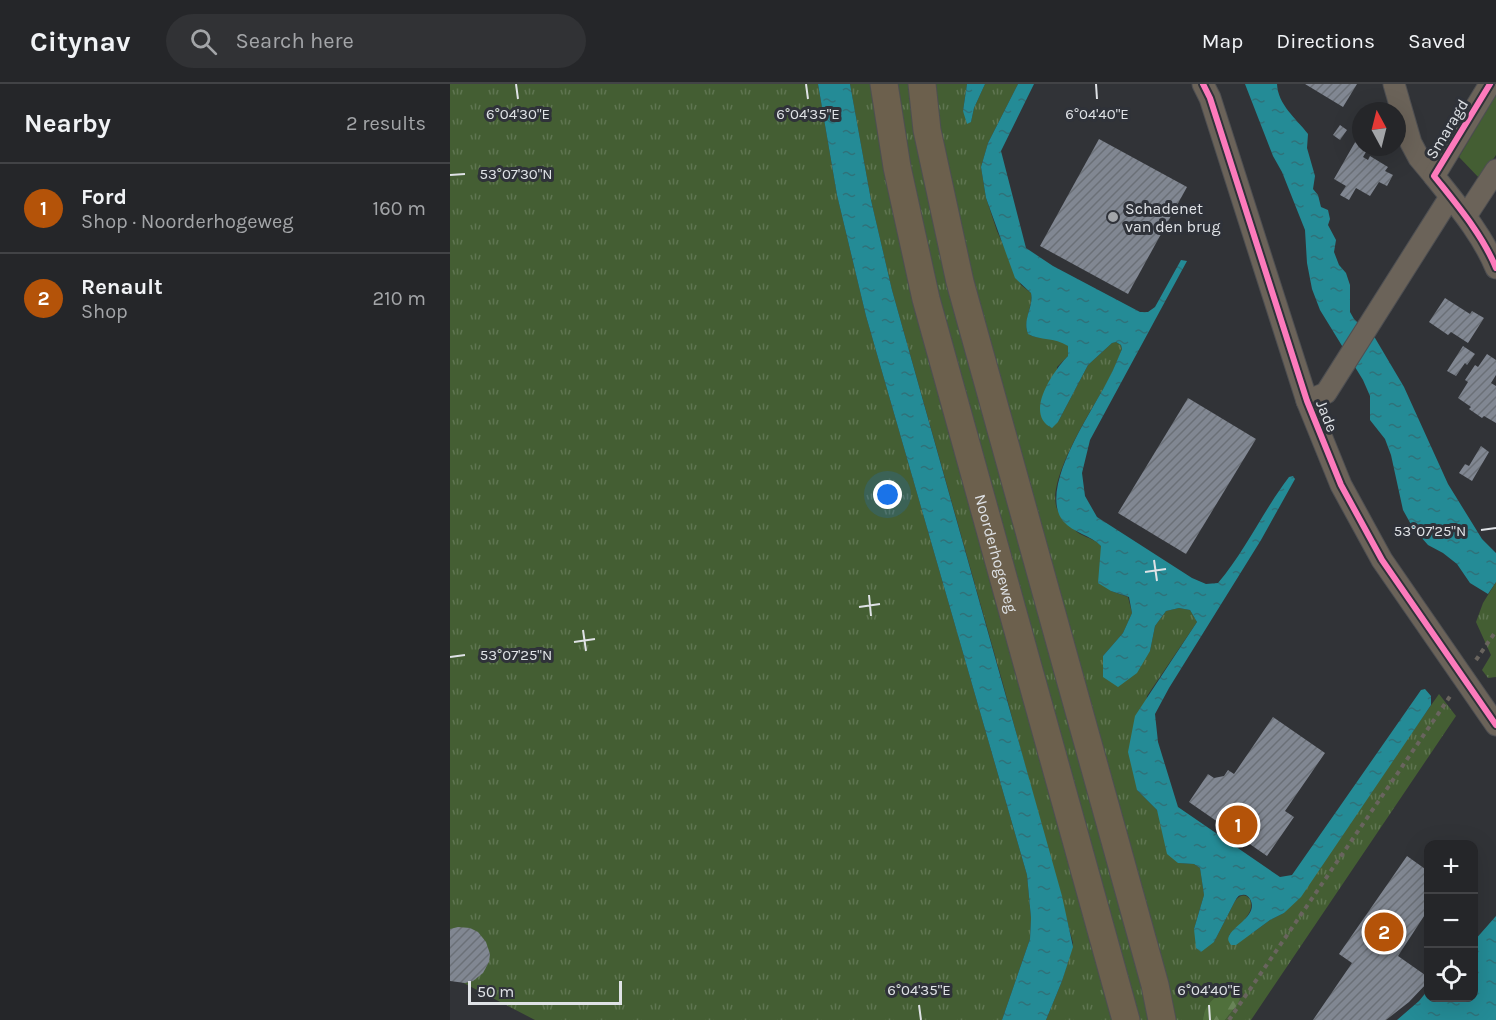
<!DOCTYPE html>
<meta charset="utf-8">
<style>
:root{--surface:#252629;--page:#313235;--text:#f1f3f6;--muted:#a3a5a8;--line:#424346;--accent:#b45309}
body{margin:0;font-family:Karla,sans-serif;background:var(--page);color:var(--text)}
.controls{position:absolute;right:18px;bottom:18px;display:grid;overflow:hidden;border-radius:12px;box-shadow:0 6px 24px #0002}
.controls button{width:54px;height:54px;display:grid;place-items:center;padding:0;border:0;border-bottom:2px solid var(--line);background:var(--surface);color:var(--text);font:30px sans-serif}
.compass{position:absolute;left:902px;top:18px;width:54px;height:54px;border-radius:50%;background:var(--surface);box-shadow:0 6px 24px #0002;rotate:353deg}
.scale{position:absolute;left:18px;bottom:15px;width:154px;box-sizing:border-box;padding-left:6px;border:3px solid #dfe2e6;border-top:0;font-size:16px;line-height:21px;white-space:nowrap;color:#dfe2e6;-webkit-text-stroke:4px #2f3239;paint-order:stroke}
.you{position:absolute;left:438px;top:411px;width:21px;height:21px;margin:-15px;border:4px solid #fff;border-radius:50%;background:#1a73e8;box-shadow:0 0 0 9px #1a73e833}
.badge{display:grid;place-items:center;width:39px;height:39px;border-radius:50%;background:var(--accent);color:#fff;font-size:20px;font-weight:700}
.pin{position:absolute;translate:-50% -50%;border:3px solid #fff;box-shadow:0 2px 6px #0006}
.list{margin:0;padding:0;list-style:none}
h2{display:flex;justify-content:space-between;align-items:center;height:78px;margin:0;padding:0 24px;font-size:26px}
h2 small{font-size:20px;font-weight:400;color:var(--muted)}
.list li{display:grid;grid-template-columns:39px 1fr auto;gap:18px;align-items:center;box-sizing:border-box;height:90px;padding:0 24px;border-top:2px solid var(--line)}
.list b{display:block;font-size:22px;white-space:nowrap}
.list p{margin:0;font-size:20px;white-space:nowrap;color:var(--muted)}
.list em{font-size:20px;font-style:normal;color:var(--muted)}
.icon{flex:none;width:33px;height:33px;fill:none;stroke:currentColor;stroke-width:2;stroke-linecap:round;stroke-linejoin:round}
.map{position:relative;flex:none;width:1046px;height:936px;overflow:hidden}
header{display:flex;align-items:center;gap:36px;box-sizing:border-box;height:84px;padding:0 30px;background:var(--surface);border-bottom:2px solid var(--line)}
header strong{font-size:28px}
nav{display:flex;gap:33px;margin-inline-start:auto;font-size:21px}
.search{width:420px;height:54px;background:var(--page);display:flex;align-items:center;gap:15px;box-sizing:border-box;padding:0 21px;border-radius:33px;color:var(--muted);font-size:22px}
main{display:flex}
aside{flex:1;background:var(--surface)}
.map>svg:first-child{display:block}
.grass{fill:url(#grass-tufts)}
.forest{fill:url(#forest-firs)}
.green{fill:#445e33}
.water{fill:url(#water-ripples)}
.building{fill:url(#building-hatch)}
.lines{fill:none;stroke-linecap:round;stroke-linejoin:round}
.minor-casing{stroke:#4e4f52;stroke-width:23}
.major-casing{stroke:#4e4f52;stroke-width:29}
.path{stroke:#69645e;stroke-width:4;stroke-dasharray:4.5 4.5;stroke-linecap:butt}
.minor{stroke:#6b6359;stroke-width:21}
.major{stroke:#6c604d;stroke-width:27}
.cycleway-casing{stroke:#2f3239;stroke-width:10}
.cycleway{stroke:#fd7abc;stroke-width:6}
.ticks{fill:none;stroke:#dfe2e6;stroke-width:2}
.poi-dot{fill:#a2a5a9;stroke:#2f3239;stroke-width:2}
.labels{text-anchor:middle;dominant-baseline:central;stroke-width:6;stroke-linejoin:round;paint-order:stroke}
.street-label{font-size:16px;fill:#dfe2e6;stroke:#2f3239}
.poi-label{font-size:16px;fill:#dfe2e6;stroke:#2f3239;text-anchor:start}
.ticks-label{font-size:15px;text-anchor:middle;fill:#dfe2e6;stroke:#2f3239;stroke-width:6;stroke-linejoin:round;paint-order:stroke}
</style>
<header>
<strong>Citynav</strong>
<div class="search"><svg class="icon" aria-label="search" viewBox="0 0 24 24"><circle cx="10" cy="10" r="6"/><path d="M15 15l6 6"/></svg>Search here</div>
<nav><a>Map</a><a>Directions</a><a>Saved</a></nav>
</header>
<main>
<aside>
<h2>Nearby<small>2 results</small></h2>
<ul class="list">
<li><span class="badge">1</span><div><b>Ford</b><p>Shop · Noorderhogeweg</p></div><em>160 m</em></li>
<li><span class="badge">2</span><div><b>Renault</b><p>Shop</p></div><em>210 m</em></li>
</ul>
</aside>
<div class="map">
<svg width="1046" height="936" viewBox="0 0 1046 936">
<defs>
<pattern id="grass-tufts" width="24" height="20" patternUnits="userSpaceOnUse" patternTransform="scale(1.5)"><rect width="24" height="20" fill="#445e33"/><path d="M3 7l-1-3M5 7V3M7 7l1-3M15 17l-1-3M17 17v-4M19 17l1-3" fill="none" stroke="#5f7551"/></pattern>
<pattern id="forest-firs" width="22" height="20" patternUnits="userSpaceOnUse" patternTransform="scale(1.5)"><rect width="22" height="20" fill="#50703c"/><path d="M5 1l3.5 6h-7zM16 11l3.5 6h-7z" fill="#698458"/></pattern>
<pattern id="water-ripples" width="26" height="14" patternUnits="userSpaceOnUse" patternTransform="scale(1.5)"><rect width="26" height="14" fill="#248b96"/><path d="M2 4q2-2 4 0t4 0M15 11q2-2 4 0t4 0" fill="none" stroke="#2f727a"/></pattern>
<pattern id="building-hatch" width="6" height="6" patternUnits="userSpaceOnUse" patternTransform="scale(1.5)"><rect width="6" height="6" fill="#818792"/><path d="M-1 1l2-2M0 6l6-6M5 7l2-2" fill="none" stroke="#6b7077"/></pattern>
</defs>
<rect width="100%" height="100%" fill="#313337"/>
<g class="grass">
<path d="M0,0H368L387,111L416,232L577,791L581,834L580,855L552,936H85L0,892Z"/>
<path d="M400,0H421L664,936H596L612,897L623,859L553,600L442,206L421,116Z"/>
<path d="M445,0H460L703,936H687L532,381L468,130Z"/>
<path d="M483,0H517L513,27L521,38L524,24L535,0H568L538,59L531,83L536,114L547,147L571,201L581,209C584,220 570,244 580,251C587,255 598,253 605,255C610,256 614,259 618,262V272L607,283L608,338L638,281L662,259L666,258L671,261L672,265C668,275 664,285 659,295C645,321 593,399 608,427C612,433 622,443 627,448C635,454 644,454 651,462V475L661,507L678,513L682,529L673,549L653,572L700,567L705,542L716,527L729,524L740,526L747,538L697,612L687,706L707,726L728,779L744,780L750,784L754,811L744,845L764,858L785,817C795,804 806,817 799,829C794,838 786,845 779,851L801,850L820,836L834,829L989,610L1006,632L801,936H775L788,920L754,929L753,936H726L525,208L496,78Z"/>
<path d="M1046,498V593L1038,594L1032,586L1041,571L1026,538L1033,519Z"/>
</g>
<path class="forest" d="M780,906L787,909L790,914L788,920L775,936H753C753,923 767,908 780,906Z"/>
<path class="green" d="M1046,11V71L1030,95L1009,73Z"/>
<g class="water">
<path d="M368,0H400L421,116L442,206L612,812L623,863L612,897L596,936H552L580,855L581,834L577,791L416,232L387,111Z"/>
<path d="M517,0H535L524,24L521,38L517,40L513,27Z"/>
<path d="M568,0H584L551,67L576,164L603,182L690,228H698L705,223L731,176L737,177L640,356L632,389L635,412L647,433L742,494L756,500L768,499C796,466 813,427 839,393L843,392L845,395L811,456L719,604L705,630L708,658L728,723L830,793L842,791L971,606L975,605L981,612V621L851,813L834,829L820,836L786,861H781C779,858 777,856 779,852C784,841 809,831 800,815C798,812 796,810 792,811C788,811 787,814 785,817L764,858L751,868L746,864L744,845L754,811L750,784L744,780L728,779L717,770L707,726L687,706L678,668L685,632L747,538L740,526L729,524L716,527L705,542L700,567L687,589L668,603L653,593V572L673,549L682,529L679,513L661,507L648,499L651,462C641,451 623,449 613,437C587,404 644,325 659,294C664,285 668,274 672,265L671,261L666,258L662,259L638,281L608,338L602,344C573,330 604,286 618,272V262C604,253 591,257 578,250C572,235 584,223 581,209L565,194L536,114L531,83L538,59Z"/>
<path d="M795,0H827C828,21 846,34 858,50L857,64L865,92L863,105L868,111L871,123L878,126L880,135L878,141L886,156L884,168L889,181L896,189L900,201V228L904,235L925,254L954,303L998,400L1032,455L1046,469V498L1038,510L1020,499L1007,480L993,469L978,461L963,444L953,426L941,371L935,355L920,336V312L913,296L870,226L862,205L857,179L855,146L832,88L823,72Z"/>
<path d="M1046,832V936H947L969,917L978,906V914H1024V857Z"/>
</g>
<g class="building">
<path d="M855,0H907L893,23Z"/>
<path d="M890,41L897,46L890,56L883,51Z"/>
<path d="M908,53L911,55V63H919L913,73L918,76L920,72L938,83L935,87L943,91L937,102L929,98L920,112L906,104L899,116L890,111L896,102L884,95Z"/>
<path d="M649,55L737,103L678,210L590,162Z"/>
<path d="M995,214L1020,230L1022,227L1034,234L1018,259L1001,248L998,251L979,238Z"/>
<path d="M1013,262L1025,270L1017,281L1015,279L1006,292L997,287Z"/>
<path d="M1037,270L1046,276V291L1041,299L1046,302V339L1034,332L1032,334L1019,325L1021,323L1008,314L1018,298L1015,296L1025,281L1028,283Z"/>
<path d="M738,314L806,355L736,470L668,429Z"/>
<path d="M1031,362L1039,368L1022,397L1009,389L1015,380L1019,382Z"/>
<path d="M823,633L875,669L835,727L844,733L817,772L739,718L758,690L764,694L774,692L778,686L784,690Z"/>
<path d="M957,772L978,787V826L948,872L978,893V898L959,918L936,936H863L902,879L889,870Z"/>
<path d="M8,843L20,844L28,848L36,858L40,870L39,878L33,889L23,897L15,899L0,897V845Z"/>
</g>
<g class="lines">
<g class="minor-casing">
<g id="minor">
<path d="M753,0L760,14L857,317L891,401L932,476L1046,641"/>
<path d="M944,0L961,59L969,74L984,92"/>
<path d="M1040,0L984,92C1007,121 1032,150 1046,184"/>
<path d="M1016,132L1046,86"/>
<path d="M857,317L876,309L1000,113"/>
</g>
</g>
<g class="major-casing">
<g id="major">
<path id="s1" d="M434,0L447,83L476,215L676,936"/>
<path d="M472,0L477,46L510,198L705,901L712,936"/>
</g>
</g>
<g class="path">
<path d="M1026,576L1046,547"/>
<path d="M779,936L1001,611"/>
</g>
<use href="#minor" class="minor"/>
<use href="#major" class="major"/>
<g class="cycleway-casing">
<g id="cycleway">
<path d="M753,0L760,14L857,317L891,401L932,476L1046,641"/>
<path d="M1040,0L984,92C1007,121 1032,150 1046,184"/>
</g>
</g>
<use href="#cycleway" class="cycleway"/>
</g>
<path class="ticks" d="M66,0L68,15M356,0L358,15M646,0L647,15M0,91L15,90M1031,446L1046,444M704,476L707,497M695,488L716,485M419,511L421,532M409,523L430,520M133,546L136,567M124,558L145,555M0,573L15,571M469,921L471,936M759,921L760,936"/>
<circle class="poi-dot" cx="663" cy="133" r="6"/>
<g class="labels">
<g class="street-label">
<text transform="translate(997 45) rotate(-59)">Smaragd</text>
<text transform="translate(877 332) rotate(68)">Jade</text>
<text stroke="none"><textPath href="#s1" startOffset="483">Noorderhogeweg</textPath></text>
</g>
<g class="poi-label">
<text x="675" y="124">Schadenet<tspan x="675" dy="18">van den brug</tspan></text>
</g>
</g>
<g class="ticks-label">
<text x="68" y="35">6°04'30"E</text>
<text x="358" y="35">6°04'35"E</text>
<text x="647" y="35">6°04'40"E</text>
<text x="66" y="95">53°07'30"N</text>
<text x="980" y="452">53°07'25"N</text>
<text x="66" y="576">53°07'25"N</text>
<text x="469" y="911">6°04'35"E</text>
<text x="759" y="911">6°04'40"E</text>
</g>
</svg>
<div class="controls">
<button>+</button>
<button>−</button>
<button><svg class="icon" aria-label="locate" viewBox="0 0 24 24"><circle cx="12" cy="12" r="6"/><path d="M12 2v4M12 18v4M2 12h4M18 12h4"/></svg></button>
</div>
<svg class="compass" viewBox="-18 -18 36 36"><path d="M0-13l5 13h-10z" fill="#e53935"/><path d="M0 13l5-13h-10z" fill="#a3a5a8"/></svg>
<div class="scale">50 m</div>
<div class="you"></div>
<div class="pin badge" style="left:788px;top:741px">1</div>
<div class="pin badge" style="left:934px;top:848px">2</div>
</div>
</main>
